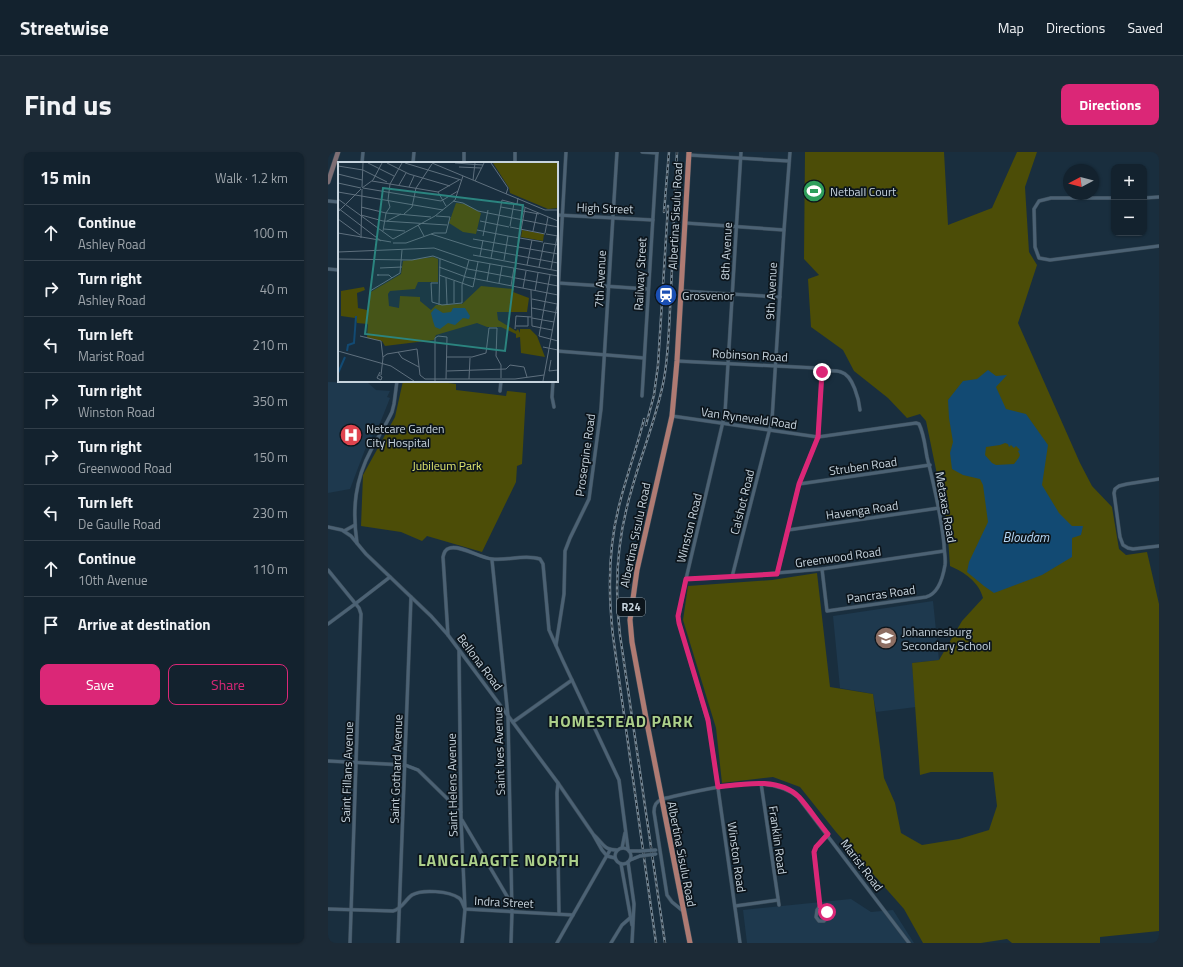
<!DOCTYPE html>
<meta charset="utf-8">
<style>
:root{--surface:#13222e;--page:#1c2a36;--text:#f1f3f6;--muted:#9da4aa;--line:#323f4a;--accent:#db2777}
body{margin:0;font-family:"Titillium Web",sans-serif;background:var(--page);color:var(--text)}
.controls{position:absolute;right:12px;top:12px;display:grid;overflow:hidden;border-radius:8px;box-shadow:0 1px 3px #0004}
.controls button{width:36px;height:36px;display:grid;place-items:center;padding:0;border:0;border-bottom:1px solid var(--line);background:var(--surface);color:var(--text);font:20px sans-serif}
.compass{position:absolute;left:735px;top:12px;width:36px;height:36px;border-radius:50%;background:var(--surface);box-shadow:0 1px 3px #0004;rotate:263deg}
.stop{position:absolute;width:12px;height:12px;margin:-9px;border:3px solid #db2777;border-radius:50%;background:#fff}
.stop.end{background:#db2777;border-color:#fff;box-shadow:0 1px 4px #0008}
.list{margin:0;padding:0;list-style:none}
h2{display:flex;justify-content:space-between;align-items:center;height:52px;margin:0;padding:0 16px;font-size:17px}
h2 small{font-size:13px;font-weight:400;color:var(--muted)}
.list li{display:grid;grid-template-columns:26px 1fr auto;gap:12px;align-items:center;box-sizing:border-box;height:56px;padding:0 16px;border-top:1px solid var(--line)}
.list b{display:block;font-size:15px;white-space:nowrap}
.list p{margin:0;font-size:13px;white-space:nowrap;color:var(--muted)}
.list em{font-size:13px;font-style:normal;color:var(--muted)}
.actions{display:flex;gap:8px;padding:12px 16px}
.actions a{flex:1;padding:9px 0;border:1px solid var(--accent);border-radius:8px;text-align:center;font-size:14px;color:var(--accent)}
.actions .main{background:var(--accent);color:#fff}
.icon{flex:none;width:22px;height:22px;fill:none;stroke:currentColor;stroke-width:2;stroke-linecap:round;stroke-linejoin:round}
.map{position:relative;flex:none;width:831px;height:791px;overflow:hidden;border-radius:8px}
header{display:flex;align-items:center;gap:24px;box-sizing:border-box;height:56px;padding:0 20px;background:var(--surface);border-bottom:1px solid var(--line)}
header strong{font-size:19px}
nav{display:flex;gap:22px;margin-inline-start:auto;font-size:14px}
.intro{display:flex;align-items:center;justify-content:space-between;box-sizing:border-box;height:96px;padding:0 24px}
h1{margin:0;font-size:28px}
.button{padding:10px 18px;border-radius:8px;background:var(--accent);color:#fff;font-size:14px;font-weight:700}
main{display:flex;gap:24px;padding:0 24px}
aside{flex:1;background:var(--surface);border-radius:8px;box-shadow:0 1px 3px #0004}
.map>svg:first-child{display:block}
.built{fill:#1e394e}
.green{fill:#4c4d07}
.water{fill:#124a73;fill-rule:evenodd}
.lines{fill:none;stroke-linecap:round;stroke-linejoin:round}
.street-casing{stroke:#3a4b58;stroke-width:4}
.secondary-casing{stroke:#3a4b58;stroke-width:5.5}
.primary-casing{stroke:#3a4b58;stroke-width:6}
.street{stroke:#4c6274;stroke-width:3}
.secondary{stroke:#7e6e74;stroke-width:4.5}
.primary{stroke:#af7b73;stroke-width:5}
.rail-casing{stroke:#738491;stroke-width:2.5}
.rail{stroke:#0c151c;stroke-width:1;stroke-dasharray:3;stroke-linecap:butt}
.street-bridge-casing{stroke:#3a4b58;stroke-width:4;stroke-linecap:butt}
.street-bridge{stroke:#4c6274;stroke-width:3}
.route{stroke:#db2777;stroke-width:5}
.labels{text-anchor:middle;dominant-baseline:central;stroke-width:3.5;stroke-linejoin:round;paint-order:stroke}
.shield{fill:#0c151c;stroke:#8f9ba4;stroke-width:1}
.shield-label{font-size:11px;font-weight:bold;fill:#c7d4de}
.poi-label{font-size:12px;fill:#c7d4de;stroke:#0c151c;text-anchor:start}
.street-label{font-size:12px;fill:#c7d4de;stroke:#0c151c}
.park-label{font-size:12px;fill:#e1e66f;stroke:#0c151c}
.water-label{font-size:13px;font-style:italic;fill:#b7d9f8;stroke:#0c151c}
.district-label{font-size:16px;font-weight:bold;letter-spacing:1px;fill:#accf8a;stroke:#0c151c}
.inset-river{fill:none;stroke:#124a73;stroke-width:2}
.inset-road{fill:none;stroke:#5f707e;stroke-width:1}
.view{fill:#2b847f;fill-opacity:0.15;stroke:#2b847f;stroke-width:2}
.inset-edge{fill:none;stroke:#c7d4de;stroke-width:2}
</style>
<header>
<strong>Streetwise</strong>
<nav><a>Map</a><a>Directions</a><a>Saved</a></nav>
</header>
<div class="intro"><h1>Find us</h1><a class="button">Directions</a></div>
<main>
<aside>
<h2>15 min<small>Walk · 1.2 km</small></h2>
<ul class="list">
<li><svg class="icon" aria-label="ahead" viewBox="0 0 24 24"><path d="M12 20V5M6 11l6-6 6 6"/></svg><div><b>Continue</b><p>Ashley Road</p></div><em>100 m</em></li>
<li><svg class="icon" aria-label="right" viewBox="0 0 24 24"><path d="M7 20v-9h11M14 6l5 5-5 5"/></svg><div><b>Turn right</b><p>Ashley Road</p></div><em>40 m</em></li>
<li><svg class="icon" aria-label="left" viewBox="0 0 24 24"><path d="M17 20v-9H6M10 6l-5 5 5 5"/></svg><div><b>Turn left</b><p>Marist Road</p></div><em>210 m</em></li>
<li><svg class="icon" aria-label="right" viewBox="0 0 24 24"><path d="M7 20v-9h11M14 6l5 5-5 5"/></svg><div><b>Turn right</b><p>Winston Road</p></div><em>350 m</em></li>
<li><svg class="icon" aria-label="right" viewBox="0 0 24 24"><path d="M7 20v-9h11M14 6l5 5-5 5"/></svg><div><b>Turn right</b><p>Greenwood Road</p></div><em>150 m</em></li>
<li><svg class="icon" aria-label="left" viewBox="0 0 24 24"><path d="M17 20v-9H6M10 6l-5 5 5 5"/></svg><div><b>Turn left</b><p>De Gaulle Road</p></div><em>230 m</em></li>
<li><svg class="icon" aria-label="ahead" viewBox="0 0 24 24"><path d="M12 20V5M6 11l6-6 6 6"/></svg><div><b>Continue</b><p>10th Avenue</p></div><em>110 m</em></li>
<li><svg class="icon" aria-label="arrive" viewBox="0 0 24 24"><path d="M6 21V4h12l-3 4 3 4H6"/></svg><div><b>Arrive at destination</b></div></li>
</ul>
<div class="actions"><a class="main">Save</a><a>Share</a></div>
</aside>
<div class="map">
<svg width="831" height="791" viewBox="0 0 831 791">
<rect width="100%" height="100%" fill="#192e3e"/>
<g class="built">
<path d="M0,230L40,231L48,238L62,239L59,245L62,246L52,271L38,295L22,337L0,341Z"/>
<path d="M605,449L611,508L584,511L588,555L548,560L545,542L512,536L505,464Z"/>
<path d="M523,747L543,760L565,758L586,791H419L415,758Z"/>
</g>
<g class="green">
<path d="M477,0H616L620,73L664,56L689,0H709L697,35L701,100L709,113L690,171L752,311L764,334L784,355L791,397L798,403L819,400L831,452V779L772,785V791H684L679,787L653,791H595L576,757L508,680L472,635L445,625L394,631L388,576L355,468L360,434L444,428L489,421L502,535L545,542L556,626L567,651L573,681L594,693L631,687L661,678L669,654L665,620H603L592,623L584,511L611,508L634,469L655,446C651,430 636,420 622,414L619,371L598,269L592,262L579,266L560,246L526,219L515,198L483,175L480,127L491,123L476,107Z"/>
<path d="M75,229H104L128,232V238L178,244L179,239L198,241L194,312L189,314L188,330L154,400L99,384L94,389L73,380L33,374L35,323L67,265Z"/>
</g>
<path class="water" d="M660,218L668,224L679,223L668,235L678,257L698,262L720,293L714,333L731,361L744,374H755L753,383L744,386V405L714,423L666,441L656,434L639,420L641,410L660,370L655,333L652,327L635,323L624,317L622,301L625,290L621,266L620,248L635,229L649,227ZM677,291L680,292L681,295L683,293L686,296L688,294L692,298L690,299L692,303C691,306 688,309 686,312L668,313L664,311L657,303L658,295L672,293Z"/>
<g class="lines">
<g class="street-casing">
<g id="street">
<path d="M314,0L329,1"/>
<path d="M361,3L461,9"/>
<path d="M34,11L35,0"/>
<path d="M85,11L86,0"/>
<path d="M136,11V0"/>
<path d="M187,11V0"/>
<path d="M786,46H723L711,49L706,57L707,95L711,106L722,108L831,94"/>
<path d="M816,46L831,45"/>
<path d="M0,49L11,50"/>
<path d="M229,63L325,68"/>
<path d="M357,71L456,78"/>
<path d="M0,117L11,118"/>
<path d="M230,131L320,137"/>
<path d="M353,139L452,145"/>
<path d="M229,158L238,0"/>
<path d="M229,199L316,206"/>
<path d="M349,209L488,216L494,219L490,285L471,332L449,422"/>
<path d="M494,219C500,219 507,218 513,220C525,223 531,248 532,258"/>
<path d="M225,229L224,245L226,255"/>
<path d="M172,239L173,229"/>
<path d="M314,244L329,0"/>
<path d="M344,264L490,285L588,271L591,272C596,282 597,294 599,305C606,333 613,362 616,392C616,399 618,406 617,413C615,425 610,442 598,445L499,459L494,417"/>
<path d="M831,327L799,332L791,334L787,337L786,341L792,385L795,393L800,396L805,397L831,394"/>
<path d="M471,332L602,313"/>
<path d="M0,375L14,378L23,384L38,402L103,464L120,483L230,631L265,682L274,698L279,704L287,706"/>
<path d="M460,378L611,356"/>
<path d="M16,379L27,373"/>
<path d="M29,391C24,357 27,328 43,298C50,285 58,273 64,260L66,252L69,229"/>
<path d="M164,408L180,564L184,760L183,791"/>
<path d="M0,418L31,456L33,462L22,791"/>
<path d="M404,425L444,268L456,78L462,0"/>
<path d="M358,427L404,425L494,417L616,399"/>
<path d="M0,472L27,452L62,425"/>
<path d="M120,483L115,405C116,401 117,397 122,396C133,393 152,406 164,407C180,409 196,402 212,407L215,412L221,478L235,509L291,628L300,697"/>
<path d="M228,493L236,442L237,399L242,386L261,347L273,257L289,0"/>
<path d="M131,499L133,666L137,757L134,791"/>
<path d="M185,570L244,528"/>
<path d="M0,609L77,613L90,618L133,660"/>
<path d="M230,631L229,641L231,762"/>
<path d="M433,631L451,753"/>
<path d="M134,668L183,751"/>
<path d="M266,683C275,691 275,698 289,698"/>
<circle cx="295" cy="704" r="8"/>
<path d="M294,696L297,681"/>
<path d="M301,699H312"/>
<path d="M302,708L312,704"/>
<path d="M300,710L306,752L304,791"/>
<path d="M293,712L304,773"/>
<path d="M407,754L450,748"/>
<path d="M492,754L499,761V766L496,769H491L488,765L489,758L492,754L486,700L488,695L499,682"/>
<path d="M0,757L65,759C74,757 77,748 84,743C94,737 121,739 131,746C134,748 135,753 137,757L245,763"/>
<path d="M355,759L344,750L339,743L326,660C326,653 328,650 334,647C372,639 437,618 470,645L581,791"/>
<path d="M70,791L83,445"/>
<path d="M229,791L282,698"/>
<path d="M283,791L294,773L302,766"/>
<path d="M412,791L381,573L350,467L358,427L397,261L413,0"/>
</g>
</g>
<g class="secondary-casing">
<path id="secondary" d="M0,30L10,0"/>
</g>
<g class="primary-casing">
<path id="primary" d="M361,0L349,209L344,264L309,418L302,468L304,490L318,566L362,791"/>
</g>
<use href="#street" class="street"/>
<use href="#secondary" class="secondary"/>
<use href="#primary" class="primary"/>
<g class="rail-casing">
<g id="rail">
<path d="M336,60L341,0"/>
<path d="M316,267C309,296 298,325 291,354C280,397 280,440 285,484L328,791"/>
<path d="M318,273L326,243L330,213L340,54"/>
<path d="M337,791L292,483C286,435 289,387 303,340C313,302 329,265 336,227C340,204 341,180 342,157C345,105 346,52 349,0"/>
</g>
</g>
<use href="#rail" class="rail"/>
<g class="street-bridge-casing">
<g id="street-bridge">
<path d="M312,699L328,698"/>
<path d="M312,704L328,702"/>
</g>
</g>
<use href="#street-bridge" class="street-bridge"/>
</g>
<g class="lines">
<path class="route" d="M494,220L490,285L471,332L449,422L358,427L350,464L351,471L380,568L390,635C415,632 451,625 471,645C481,656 490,670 500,682L488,695L486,700L492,754L499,760"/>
</g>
<defs>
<g id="stadium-disc" transform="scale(1.15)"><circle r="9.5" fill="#2e9e5b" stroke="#0c151c"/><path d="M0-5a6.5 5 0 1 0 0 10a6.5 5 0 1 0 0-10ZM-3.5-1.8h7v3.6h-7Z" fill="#fff"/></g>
<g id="station-disc" transform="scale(1.15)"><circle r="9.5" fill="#1a4fb4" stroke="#0c151c"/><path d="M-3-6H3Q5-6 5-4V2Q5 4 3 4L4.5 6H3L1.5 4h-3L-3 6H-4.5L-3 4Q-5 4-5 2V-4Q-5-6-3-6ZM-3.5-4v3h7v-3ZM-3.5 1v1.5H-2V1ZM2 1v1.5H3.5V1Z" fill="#fff"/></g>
<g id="hospital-disc" transform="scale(1.15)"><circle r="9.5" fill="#e0444e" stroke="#0c151c"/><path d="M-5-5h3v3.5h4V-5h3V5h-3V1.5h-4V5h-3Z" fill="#fff"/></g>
<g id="school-disc" transform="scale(1.15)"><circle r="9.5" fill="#8d6e63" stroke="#0c151c"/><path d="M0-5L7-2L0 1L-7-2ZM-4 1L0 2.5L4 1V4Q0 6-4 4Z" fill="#fff"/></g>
</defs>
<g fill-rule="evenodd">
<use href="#stadium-disc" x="486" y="39"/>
<use href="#station-disc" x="338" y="143"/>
<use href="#hospital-disc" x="23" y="283"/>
<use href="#school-disc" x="558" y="486"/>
</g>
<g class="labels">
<rect class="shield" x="289" y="446" width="28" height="18" rx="3"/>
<g class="shield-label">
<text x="303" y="455">R24</text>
</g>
<g class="poi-label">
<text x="502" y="39">Netball Court</text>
<text x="354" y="143">Grosvenor</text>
<text x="38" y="276">Netcare Garden<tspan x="38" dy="14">City Hospital</tspan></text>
<text x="574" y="479">Johannesburg<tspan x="574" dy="14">Secondary School</tspan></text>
</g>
<g class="street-label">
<text transform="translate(277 56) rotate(2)">High Street</text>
<text transform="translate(347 64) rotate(-87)">Albertina Sisulu Road</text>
<text transform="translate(398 99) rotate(-87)">8th Avenue</text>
<text transform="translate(312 122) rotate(-87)">Railway Street</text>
<text transform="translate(272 127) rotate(-87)">7th Avenue</text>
<text transform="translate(443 139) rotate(-87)">9th Avenue</text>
<text transform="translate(422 203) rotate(3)">Robinson Road</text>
<text transform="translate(421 266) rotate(8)">Van Ryneveld Road</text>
<text transform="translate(257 303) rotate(-82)">Proserpine Road</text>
<text transform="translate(535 314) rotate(-8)">Struben Road</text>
<text transform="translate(414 350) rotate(-76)">Calshot Road</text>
<text transform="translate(618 355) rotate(80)">Metaxas Road</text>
<text transform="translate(534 358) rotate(-8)">Havenga Road</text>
<text transform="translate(361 376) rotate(-76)">Winston Road</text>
<text transform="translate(307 383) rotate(-78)">Albertina Sisulu Road</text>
<text transform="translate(510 405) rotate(-8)">Greenwood Road</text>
<text transform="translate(553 442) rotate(-8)">Pancras Road</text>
<text transform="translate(152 510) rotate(53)">Bellona Road</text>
<text transform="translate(171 599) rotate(-92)">Saint Ives Avenue</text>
<text transform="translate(68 617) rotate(-88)">Saint Gothard Avenue</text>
<text transform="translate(19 620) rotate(-88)">Saint Fillans Avenue</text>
<text transform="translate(124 633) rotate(-91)">Saint Helens Avenue</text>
<text transform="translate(450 688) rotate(82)">Franklin Road</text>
<text transform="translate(354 702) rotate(79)">Albertina Sisulu Road</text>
<text transform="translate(409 705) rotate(82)">Winston Road</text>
<text transform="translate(534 713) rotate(53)">Marist Road</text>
<text transform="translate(176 750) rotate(3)">Indra Street</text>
</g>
<g class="park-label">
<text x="119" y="313">Jubileum Park</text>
</g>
<g class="water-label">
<text x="698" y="385">Bloudam</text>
</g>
<g class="district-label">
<text x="293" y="569">HOMESTEAD PARK</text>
<text x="171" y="708">LANGLAAGTE NORTH</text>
</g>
</g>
<g transform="translate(10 10)">
<rect width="220" height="220" fill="#192e3e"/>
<path d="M155,1H220V46L210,47L172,31L171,26ZM118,41L127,42L143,51L138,72L125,70L111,61ZM184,68L206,72L205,79L183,75ZM95,95L100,97V120H80L77,127L52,129L50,132L51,144L61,146L62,134L82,135V139L93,148L98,143L124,142L143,124L176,127L175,130L191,136L189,150H159L160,158L178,169L180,167L182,171V167H192L199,174L207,195L183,191L182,175L178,176V172L163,165H149L139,161L98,173L96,178L47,184L44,179L29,176L30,162L19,161L17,156L3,154V129L26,125L27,128L19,131L20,146L29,148L31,145V131L63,112L65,99Z" fill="#4c4d07"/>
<path d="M97,146L105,151L113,150L115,146H127L132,154L131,157L125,156L117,163L110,161L102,167L97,165L95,159L93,151Z" fill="#124a73"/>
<path class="inset-river" d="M9,189L10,183L16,181L18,154M0,211L7,195"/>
<path class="inset-road" d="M30,1L56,14M49,1L71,12L112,24M67,1L123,18M94,1L207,48H220M117,1L145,3M153,1L170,26L168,32M0,4L25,8L49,20M121,5L143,6M0,12L24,18M135,18L137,1M34,19L100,30M137,19L146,1M0,21L23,26M61,23L68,11M24,25L25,1M71,25L76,14M24,26L35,18L44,1M25,26L103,39L120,29M0,30L105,48M100,30L121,18M100,30L108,44M180,36L179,42L220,59M0,37L55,77M115,39L125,41L140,49L220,65M23,45L48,51L93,55M163,45L201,52M0,46L43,79M0,50L23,27M66,52L74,45L78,26L94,2M23,53L45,59L109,63M0,57L22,73M49,59L63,52M142,59L171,65M80,63L86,74M172,64L176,41M172,65L207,72M46,67L67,69M139,68L170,74M45,69L48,51L52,45L50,38L52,22L64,1M195,69L199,51M0,71L53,80M207,71L210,55M93,72L134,85L220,101M208,72L220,74M145,74L150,48M170,74L205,80M23,76L24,27M55,77L97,54L117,38L125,14M135,77L220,92M55,81H68L96,71H108L112,55L98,54M206,81L220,83M0,90L96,86L131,98L220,114M135,93L220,109M142,94L145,78M153,96L164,38L179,42M0,97L74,98L95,94L130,107L220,124M166,98L170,74M177,101L187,46M189,103L194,78M101,105L128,115L220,133M201,105L206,81M42,106L64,105M213,107L220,70M41,113H39H51L54,116M101,113L135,125L140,100M212,113L201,174L220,179M108,116L109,142M116,119V141M149,119L152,102M100,121H93L94,140L104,143L124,141V123L131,98M161,121L164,104M173,124L176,106M185,126L188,109M193,128L194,164L214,168M32,129L62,111L64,88M197,129L200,111M194,137L219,142M101,143L102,97M194,146L220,151M194,156L216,160M178,164H190V155M177,167L178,154L193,155M22,174L43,179L45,196L43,213M205,185L220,188M0,189L53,204L76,219M60,190L64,196L81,205M45,195L49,192L79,187L82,213L87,217H177L206,213M109,195H134L148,191L151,166H159L158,194L163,203V216M213,198L211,209L220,208M109,209L168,207L172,203L186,205L189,215M41,213L44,215L43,218L39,216L42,210M131,217L132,196M97,219V176L100,174L109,175L108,217M205,219L220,138"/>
<path class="view" d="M45,26L185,43L167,189L27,172Z"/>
<rect width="220" height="220" class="inset-edge"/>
</g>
</svg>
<div class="controls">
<button>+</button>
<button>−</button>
</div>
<svg class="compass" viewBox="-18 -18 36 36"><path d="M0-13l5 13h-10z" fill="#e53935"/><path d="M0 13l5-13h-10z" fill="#9da4aa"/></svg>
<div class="stop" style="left:499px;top:760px"></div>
<div class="stop end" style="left:494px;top:220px"></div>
</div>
</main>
